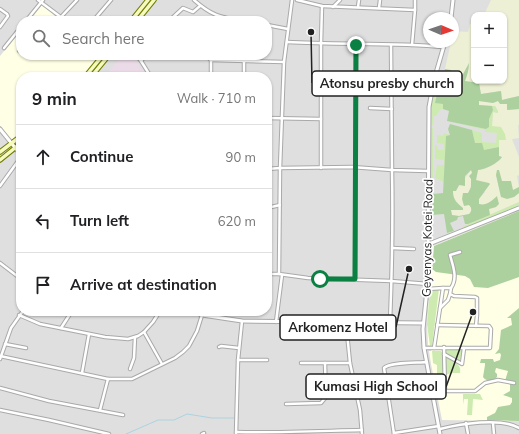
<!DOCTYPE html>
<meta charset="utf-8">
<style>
:root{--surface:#fff;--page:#f2f2f2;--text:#202124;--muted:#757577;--line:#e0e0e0}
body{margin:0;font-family:Mulish,sans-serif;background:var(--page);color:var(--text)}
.controls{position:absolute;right:12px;top:12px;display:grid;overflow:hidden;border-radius:8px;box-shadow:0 1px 3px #0004}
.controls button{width:36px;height:36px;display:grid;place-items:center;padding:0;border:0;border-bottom:1px solid var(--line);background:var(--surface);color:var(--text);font:20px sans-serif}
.compass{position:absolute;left:423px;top:12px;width:36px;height:36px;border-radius:50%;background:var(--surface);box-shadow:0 1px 3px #0004;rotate:92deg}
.stop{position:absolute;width:12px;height:12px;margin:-9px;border:3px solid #0b8043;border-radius:50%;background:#fff}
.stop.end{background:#0b8043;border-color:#fff;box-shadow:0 1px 4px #0008}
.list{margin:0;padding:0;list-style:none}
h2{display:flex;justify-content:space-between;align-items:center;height:52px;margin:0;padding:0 16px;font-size:17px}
h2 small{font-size:13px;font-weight:400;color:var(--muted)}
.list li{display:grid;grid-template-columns:26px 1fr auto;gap:12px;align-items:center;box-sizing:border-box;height:64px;padding:0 16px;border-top:1px solid var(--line)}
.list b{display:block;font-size:15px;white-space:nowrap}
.list em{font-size:13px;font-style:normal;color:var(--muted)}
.icon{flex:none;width:22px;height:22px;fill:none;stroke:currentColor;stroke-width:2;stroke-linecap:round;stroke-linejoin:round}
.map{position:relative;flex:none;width:519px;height:434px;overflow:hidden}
.search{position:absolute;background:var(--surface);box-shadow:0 1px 3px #0004;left:16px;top:16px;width:256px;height:44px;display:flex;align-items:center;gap:10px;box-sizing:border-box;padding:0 14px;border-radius:16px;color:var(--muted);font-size:15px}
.panel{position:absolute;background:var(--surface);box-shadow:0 1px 3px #0004;left:16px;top:72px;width:256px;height:244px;border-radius:16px}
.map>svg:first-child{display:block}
.residential{fill:#e0dfdf;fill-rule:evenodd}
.industrial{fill:#ebdbe8}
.education{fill:#ffffe5}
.farmland{fill:#eef0d5}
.grass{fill:#cdebb0}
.forest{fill:#add19e;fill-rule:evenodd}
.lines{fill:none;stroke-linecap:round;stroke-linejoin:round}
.stream{stroke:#aad3df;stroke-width:1}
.minor-casing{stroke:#a9a9a9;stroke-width:4.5}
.tertiary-casing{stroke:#a9a9a9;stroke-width:5}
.secondary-casing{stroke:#707d05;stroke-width:5.5}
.minor{stroke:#fff;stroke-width:2.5}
.tertiary{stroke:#fff;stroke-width:3}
.secondary{stroke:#f7fabf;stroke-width:3.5}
.route{stroke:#0b8043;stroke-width:5}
.labels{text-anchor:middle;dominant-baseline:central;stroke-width:3.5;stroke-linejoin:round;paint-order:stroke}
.street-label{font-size:12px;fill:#222;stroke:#fff}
.leader{fill:none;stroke:#222;stroke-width:1.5}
.callout-dot{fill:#222;stroke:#fff;stroke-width:1.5}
.callout{fill:#fff;stroke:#222;stroke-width:1.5}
.callout-label{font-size:13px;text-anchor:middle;font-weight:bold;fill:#222}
</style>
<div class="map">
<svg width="519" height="434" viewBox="0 0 519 434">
<rect width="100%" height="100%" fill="#f2efe9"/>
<path class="residential" d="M0,0H519V434H0ZM474,15H504V81H474ZM429,18H453V42H429ZM21,21H267V55H21ZM21,77H267V311H21Z"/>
<path class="industrial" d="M123,55H131L148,77H104Z"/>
<g class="education">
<path d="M42,5L61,21H29Z"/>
<path d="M21,30V55H101L84,77H21V134L12,140L0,126V56Z"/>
<path d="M519,211V421L442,420L431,364L429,351H431L432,346L428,345L427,324L433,246Z"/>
</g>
<g class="farmland">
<path d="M491,0H519V96L502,100L501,91L481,94L479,83L465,81L469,67L462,76L445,69L451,42H453V31L468,32L470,24L474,23V81H504V15H484Z"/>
<path d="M479,101L493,103L498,101L507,104L508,110L519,109V125H518L519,138L512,139L519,157V175L517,176L519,187L513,190L502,181L498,170L496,175L501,197H514L519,193V202L490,215L489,209L496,207L494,200L483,205L479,204V199L485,192L476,181L478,170L485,169L500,160L502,157L499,156V139L505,140L492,126L493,112L498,113V111L495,106L479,105Z"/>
<path d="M471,170L472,171L469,205L471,207V213L470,214L459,216L452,215L451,210H461L462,207L456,202L453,196L452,191L457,189Z"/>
</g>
<g class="grass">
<path d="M437,73L441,74L435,103L443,104V109L440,110L436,116H434L433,125H429C430,107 432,90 437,73Z"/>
<path d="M492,106H495L498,111V113L493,112L492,126L501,127L505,134L506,140H499V147L484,150L475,143L472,130L482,133V142L496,143L497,133L485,132V130L447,121L486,129L489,126V119L493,110Z"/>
<path d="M433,127V178H430V129Z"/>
<path d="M444,133L450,135L446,137L444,182L435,178L437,165H444V160L436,159L435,158V145H437L438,150H444V144L437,143V135L443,136Z"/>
<path d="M519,202L518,207L462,230L461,228L468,224Z"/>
<path d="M430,289H439L432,346H430L427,324Z"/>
<path d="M454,348L463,349L460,362L445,353L446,349Z"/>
<path d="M432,351H441C445,360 463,361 460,373H451L441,377L437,374V365L433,363Z"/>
<path d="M463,394H480L483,400L473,399L472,415H467L468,399H464L463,405Z"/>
</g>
<g class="forest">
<path d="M469,63C469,69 467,76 465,81L479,83L481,94L501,91L502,100L519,96V109L507,110V104H500L498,101L493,103L479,101V105L492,106L493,110L489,119V127L486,129L447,121L449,111L443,109V104L435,103L441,74H444L445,69L451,70V73L462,76Z"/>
<path d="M450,124L472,130L475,143H482L484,150L499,147V156L502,157C497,164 486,169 478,170L476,180L489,183L490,184L479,199V204C486,206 492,201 497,196L499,204L496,207L489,209L490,215L468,224H465L463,216L458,217L457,220L450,223L454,231L447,233L444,214L432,215L433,194L443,193L446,136L450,135L448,129ZM471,170L472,173L469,176L471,179V187L468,193H463L462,199L464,206L469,205C472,208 472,211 469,214L459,216L452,215L451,210H463V208C457,203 453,200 453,191H456L459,185L465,186V176Z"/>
<path d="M497,170H499L502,181H511L513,190L519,187V193L514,197L507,199L501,197L496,175Z"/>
<path d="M519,211V277L488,288L474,287L470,279L465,276L436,272L432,269L434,246Z"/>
<path d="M519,308V421L487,420V417L495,413L498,407L510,405L512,402V398L503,395L510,391V384L505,381L508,371L496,368L495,372L497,374V377C492,382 487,382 483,377L485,365V363H480L481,359H493L494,362L500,360L501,355L500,353L495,354L499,349L501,330L512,325L511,318H507Z"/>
</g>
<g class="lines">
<path class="stream" d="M126,434L158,420H174L187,414L212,418H234"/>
<g class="minor-casing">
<g id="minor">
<path d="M38,0L66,21"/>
<path d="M194,0C211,15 219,17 241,21"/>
<path d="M297,0L322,6L415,10L412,45"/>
<path d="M333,7L340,0"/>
<path d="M358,7L359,0"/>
<path d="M379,8L380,0"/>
<path d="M0,9L7,14L8,16L0,27"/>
<path d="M415,10V0"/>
<path d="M61,17L77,0"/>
<path d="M26,21L43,0"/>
<path d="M93,21L111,0"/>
<path d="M169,21L183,8L193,12L200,6"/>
<path d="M267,25L288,29"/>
<path d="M287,42C339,45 392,42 444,47"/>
<path d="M391,45L392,170L428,171"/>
<path d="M4,48L21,27"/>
<path d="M19,51L21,49"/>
<path d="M136,55L141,61L151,77"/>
<path d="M204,55L211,60V77"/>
<path d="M212,55L211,60L284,62"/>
<path d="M141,61L146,55"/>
<path d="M244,77V61"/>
<path d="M370,108L392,109"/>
<path d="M267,118L321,119"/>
<path d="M321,168V44L322,6"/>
<path d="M267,169L280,168L284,62L292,0"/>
<path d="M0,186L21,157"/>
<path d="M267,208L280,205"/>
<path d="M392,248L414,249"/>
<path d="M0,263L21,279"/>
<path d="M267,274H279"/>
<path d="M355,279L356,45"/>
<path d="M443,288H451C458,278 453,266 450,255L460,252"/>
<path d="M451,288L450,294L454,296L475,297L477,298V315L476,326"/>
<path d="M427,289L443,288L434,348"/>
<path d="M440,308L448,300L450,294"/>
<path d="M19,315L40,324L105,337L128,339L138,336L144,332L153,322L160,311"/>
<path d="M276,322L282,275"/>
<path d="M346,323L350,363L360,410L362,434"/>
<path d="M390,323C392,272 393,221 392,170L352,167L280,168L279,274L308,278L391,281L428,284"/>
<path d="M61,328L72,311"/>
<path d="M144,332L162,364"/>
<path d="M5,344L26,348"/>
<path d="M219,347L221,346L239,348"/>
<path d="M444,347L445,391H475L485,383L498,380L514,383"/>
<path d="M424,348H490L491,329L489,326L437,325"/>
<path d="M444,354L462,364L464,348"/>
<path d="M0,356L108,379H132L175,358L183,352L189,346L197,331L202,315"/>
<path d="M0,359L11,328L23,311"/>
<path d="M238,360H267"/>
<path d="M301,363H350"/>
<path d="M130,369L134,358L135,337"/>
<path d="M82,373L89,334"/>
<path d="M0,388L49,401L123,415"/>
<path d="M356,393L387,387"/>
<path d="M286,404L321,403L326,397L325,363"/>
<path d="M0,410L49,420L109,434"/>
<path d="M100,410L108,379"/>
<path d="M466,423L468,434"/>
<path d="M493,423L494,434"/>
<path d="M440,429C460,424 500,417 519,428"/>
<path d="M236,432C278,433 320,431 362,430"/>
<path d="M394,433L439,426"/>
<path d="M202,434L204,433"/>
<path d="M236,434L238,360L242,321"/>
<path d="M394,434L384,368C390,362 417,363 427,362"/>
</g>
</g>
<g class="tertiary-casing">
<g id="tertiary">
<path d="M451,18L453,0"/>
<path d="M0,129L21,155"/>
<path d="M429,244L519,208"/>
<path d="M191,311L202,315L242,321L423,323"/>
<path d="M440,434L424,348L423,329L427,289L428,261L429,107L434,80L445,42"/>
</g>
</g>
<g class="secondary-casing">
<g id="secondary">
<path d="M131,21L148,0"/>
<path d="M137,21L154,0"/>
<path d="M85,77L103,55"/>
<path d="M91,77L109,55"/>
<path d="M0,152L21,136"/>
<path d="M0,160L21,143"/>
</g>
</g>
<use href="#minor" class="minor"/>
<use href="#tertiary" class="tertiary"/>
<use href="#secondary" class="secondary"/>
</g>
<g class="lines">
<path class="route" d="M320,279H355L356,45"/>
</g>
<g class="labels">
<g class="street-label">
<text transform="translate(427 238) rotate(-89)">Geyenyas Kotei Road</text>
</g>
</g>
<path class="leader" d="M311 32L312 83M409 269L396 327M473 312L446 387"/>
<g class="callout-dot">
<circle cx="311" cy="32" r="4"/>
<circle cx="409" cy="269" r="4"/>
<circle cx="473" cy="312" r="4"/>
</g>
<g class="callout">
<rect x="312" y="71" width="150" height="25" rx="4"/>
<rect x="280" y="315" width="116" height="25" rx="4"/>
<rect x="306" y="374" width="140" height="25" rx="4"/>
</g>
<g class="callout-label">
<text x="387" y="88">Atonsu presby church</text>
<text x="338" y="332">Arkomenz Hotel</text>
<text x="376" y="391">Kumasi High School</text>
</g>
</svg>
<div class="controls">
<button>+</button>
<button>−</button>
</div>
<svg class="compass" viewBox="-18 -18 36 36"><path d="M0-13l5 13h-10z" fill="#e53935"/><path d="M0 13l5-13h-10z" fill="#757577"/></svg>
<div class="stop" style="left:320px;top:279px"></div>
<div class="stop end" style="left:356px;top:45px"></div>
<div class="search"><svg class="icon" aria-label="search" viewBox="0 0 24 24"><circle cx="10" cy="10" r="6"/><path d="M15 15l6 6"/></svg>Search here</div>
<section class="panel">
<h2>9 min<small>Walk · 710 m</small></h2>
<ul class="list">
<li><svg class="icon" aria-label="ahead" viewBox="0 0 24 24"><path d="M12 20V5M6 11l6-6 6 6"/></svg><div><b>Continue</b></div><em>90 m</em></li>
<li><svg class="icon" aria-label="left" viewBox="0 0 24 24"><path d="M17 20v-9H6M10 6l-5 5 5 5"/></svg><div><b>Turn left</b></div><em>620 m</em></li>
<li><svg class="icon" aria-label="arrive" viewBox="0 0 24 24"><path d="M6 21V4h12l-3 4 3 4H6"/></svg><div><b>Arrive at destination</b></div></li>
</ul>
</section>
</div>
